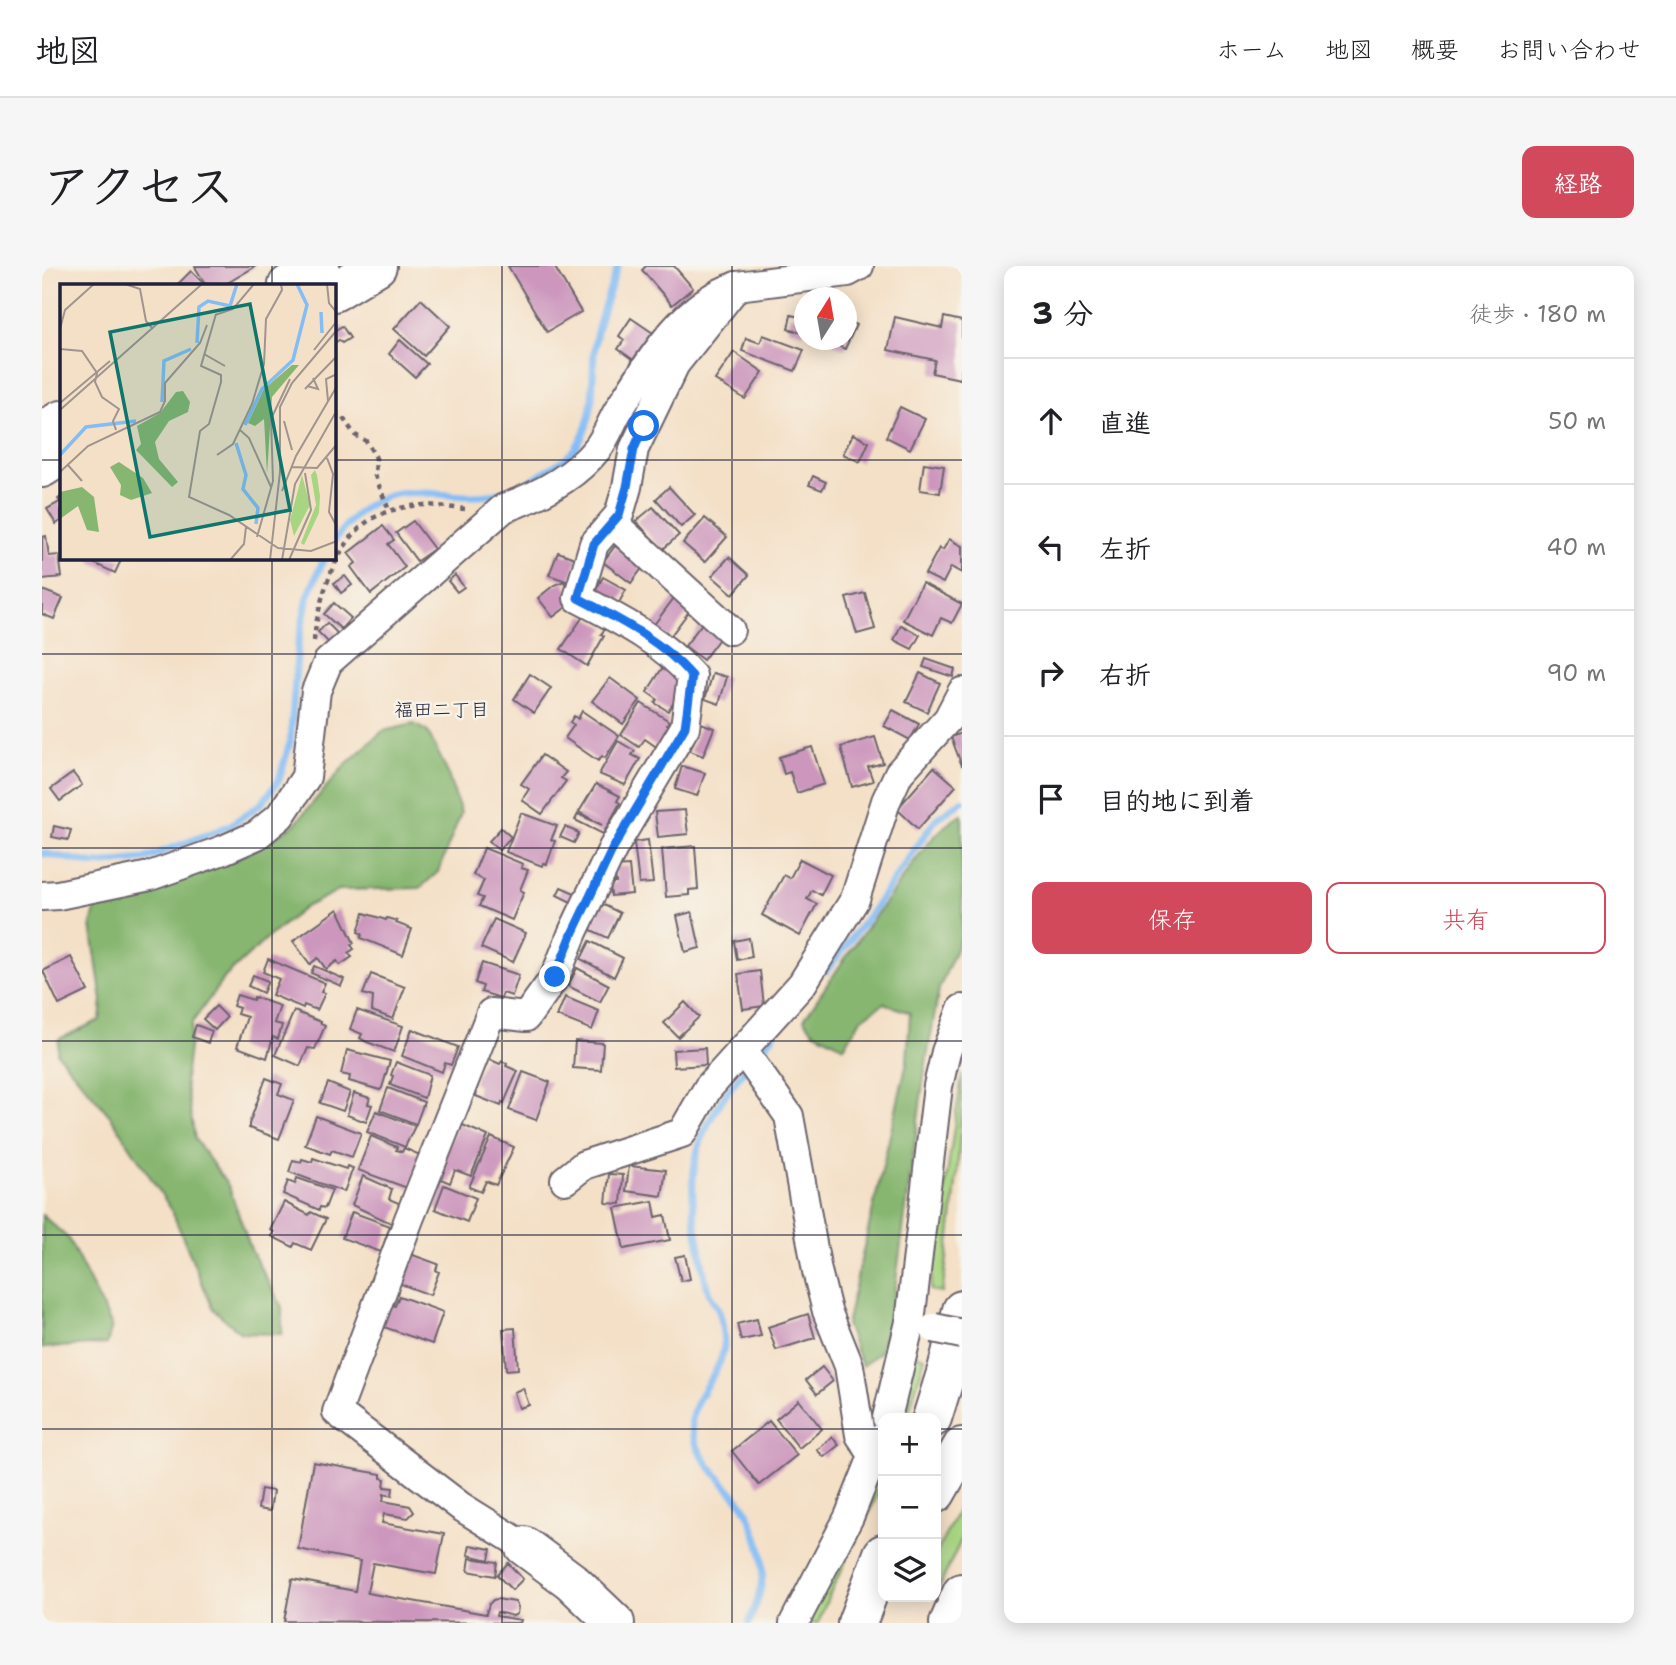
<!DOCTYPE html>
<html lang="ja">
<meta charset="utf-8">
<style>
:root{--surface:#fff;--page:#f6f6f6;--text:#202124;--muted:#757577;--line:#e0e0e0;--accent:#d1495b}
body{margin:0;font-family:"Shantell Sans","Klee One",sans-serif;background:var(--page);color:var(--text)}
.controls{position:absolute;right:21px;bottom:21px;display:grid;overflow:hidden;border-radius:14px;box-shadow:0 4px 18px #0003}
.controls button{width:63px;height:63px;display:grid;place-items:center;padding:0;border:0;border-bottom:2px solid var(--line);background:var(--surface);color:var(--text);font:35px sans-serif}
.compass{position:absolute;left:752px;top:21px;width:63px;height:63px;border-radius:50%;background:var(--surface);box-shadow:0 4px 18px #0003;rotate:11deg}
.stop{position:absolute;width:21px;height:21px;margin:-16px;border:5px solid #1a73e8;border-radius:50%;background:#fff}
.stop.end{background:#1a73e8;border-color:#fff;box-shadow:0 2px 7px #0008}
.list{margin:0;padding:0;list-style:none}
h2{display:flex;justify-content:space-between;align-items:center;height:91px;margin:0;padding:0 28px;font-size:30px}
h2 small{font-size:23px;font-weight:400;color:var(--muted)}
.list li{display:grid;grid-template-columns:46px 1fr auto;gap:21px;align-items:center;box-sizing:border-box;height:126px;padding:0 28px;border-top:2px solid var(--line)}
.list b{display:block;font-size:26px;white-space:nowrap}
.list em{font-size:23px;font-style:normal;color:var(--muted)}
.actions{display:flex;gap:14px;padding:21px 28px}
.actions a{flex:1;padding:16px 0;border:2px solid var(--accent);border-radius:14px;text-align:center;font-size:24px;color:var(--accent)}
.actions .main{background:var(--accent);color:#fff}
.icon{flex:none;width:38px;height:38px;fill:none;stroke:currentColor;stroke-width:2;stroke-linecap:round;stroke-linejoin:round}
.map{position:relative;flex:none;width:920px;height:1357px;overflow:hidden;border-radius:14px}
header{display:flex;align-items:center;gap:42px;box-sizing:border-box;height:98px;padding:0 35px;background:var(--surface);border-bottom:2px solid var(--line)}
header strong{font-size:33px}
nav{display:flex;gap:38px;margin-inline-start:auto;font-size:24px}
.intro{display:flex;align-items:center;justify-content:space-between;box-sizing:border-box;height:168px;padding:0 42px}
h1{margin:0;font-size:49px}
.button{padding:18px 32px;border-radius:14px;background:var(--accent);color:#fff;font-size:24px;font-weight:700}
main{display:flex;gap:42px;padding:0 42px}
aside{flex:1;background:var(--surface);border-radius:14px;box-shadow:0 4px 18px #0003}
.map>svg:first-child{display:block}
.green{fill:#a8d582;stroke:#657c5e;stroke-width:2}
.forest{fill:#86b670;stroke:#546c56;stroke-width:2}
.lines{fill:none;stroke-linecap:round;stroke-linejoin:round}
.stream{stroke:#84bdf5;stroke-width:7}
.building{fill:#cc96bd}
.street-casing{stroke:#6c646c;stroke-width:32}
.secondary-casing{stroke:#6c646c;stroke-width:42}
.primary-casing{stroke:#6c646c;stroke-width:42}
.highway-casing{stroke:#6c646c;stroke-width:42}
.path{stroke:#6c646c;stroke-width:4.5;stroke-dasharray:5 5;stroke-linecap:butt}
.street{stroke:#fff;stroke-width:28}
.secondary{stroke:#fff;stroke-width:38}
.primary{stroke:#fff;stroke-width:38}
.highway{stroke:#fff;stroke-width:38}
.street-bridge-casing{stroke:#6c646c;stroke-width:32;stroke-linecap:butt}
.street-bridge{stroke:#fff;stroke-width:28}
.route{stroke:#1a73e8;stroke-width:9}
.grid{fill:none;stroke:#22223b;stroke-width:2;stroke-opacity:0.55}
.labels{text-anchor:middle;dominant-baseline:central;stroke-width:5;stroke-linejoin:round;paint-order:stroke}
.neighbourhood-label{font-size:19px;fill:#22223b;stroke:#f7f3e8}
.inset-river{fill:none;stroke:#84bdf5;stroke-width:3.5}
.inset-road{fill:none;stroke:#a0948f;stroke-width:2}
.view{fill:#0f766e;fill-opacity:0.15;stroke:#0f766e;stroke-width:3.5}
.inset-edge{fill:none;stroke:#22223b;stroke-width:3.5}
</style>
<header>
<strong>地図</strong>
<nav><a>ホーム</a><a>地図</a><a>概要</a><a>お問い合わせ</a></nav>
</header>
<div class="intro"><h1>アクセス</h1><a class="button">経路</a></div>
<main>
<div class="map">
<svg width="920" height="1357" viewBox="0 0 920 1357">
<rect width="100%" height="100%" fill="#f7f3e8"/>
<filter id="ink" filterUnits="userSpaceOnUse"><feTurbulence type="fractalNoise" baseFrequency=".0143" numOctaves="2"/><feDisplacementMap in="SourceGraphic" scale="14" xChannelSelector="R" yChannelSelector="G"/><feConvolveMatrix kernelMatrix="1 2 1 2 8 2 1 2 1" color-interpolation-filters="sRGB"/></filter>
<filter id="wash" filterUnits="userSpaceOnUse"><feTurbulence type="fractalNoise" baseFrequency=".00686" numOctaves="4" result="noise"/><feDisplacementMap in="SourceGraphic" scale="28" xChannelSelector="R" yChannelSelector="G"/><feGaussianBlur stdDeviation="1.57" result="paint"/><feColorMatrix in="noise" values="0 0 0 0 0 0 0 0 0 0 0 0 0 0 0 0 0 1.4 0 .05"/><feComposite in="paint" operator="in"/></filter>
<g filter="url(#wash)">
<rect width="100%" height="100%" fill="#f4e0c7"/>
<g class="green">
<path d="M920,808C920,881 911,955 900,1027L888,1024Z"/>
<path d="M874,1089L883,1091L865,1152H856Z"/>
<path d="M841,1198V1218L786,1332L776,1357H766Z"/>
<path d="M920,1235V1272L894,1328V1288Z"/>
</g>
<g class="forest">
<path d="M372,458L386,466L404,503L419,547L396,606L378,622L297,624L263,641L224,673L182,712L150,757L143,814L153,873L187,921L210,986L240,1041V1068L199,1067L171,1043L129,943L69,851L15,787L17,773L58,754L60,734L49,659L55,636L103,626L170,603L216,581L252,559L303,499L341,465Z"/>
<path d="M920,548V669L897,723L883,803L850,1044L838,1086L820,1100L804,1059L865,796L868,747L842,737L819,753L802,781L771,765L762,753C791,709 821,666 852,624C872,597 890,565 920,548Z"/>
<path d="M0,949L26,972L70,1060L65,1078L0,1082Z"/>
</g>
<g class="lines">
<g class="stream">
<path d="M292,275C349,191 398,247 470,224C481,221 492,212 502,206C513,200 529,191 535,180C557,143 548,115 553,76C557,50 568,25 576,0"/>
<path d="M0,587L53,598L102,593L187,560L220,537L237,514L248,476L256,378L266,331L282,292"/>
<path d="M784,705L831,644L894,553L920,535"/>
<path d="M713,792L732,769"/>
<path d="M705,801C653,864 641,902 658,982C660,996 662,1011 666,1024C668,1031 673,1037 676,1043C680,1052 682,1070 682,1080C679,1112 642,1134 651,1168C659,1198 680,1213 699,1236C705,1243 708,1252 711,1260C727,1297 722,1321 707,1357"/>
</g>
</g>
<g id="blocks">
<g class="building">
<path d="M155,0H214L182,19H164L153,1Z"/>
<path d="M466,0H512L539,46L505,66Z"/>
<path d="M604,0H632L651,22L630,39L600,4Z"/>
<path d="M149,5L163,19H135Z"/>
<path d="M379,33L408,60L382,90L352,63Z"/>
<path d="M749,49L762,52V67L746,63Z"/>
<path d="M853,51L900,62L902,51L920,55V101L918,113L890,107L893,94L846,84Z"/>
<path d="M589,52L611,67L593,95L576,83L582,74L577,70Z"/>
<path d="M804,54L814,59L803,83L790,77L792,74H804Z"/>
<path d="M300,60L308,72L300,77L297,74L292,77V65Z"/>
<path d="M721,69L762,84L753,105L700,85L704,72L718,77Z"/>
<path d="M358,74L385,98L373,111L347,88Z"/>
<path d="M692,86L721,106L703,133L673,114Z"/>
<path d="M858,141L883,153L868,183L844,171Z"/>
<path d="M811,168L827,176L818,196L801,188Z"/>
<path d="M882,197L902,200L898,227L878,224Z"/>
<path d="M771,210L784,216L780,224L767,219Z"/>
<path d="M627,221L653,249L639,261L614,233Z"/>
<path d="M19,231V255L14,258L5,243L18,236L16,233Z"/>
<path d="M611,241L637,269L620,284L594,255Z"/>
<path d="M663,252L685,271L663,296L641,277Z"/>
<path d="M371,255L392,283L375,295L354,267Z"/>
<path d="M341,260L352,274L346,278L363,301L329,328L309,301L314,297L306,287Z"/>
<path d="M4,270L7,290L17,289L20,311L0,313V271Z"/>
<path d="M907,273L920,280V307L909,301L901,317L883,308L897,282L901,284Z"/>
<path d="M573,280L601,301L589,317L561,296Z"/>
<path d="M516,286L536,293L527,316L507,309Z"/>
<path d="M687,291L707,309L691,328L670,310Z"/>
<path d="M50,292H80L73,307L49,296Z"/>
<path d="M413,309L422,321L415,326L406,315Z"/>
<path d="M303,310L310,319L299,327L292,317Z"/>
<path d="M561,311L584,324L574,342L551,329Z"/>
<path d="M522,315L531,336L511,351L496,332L512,319Z"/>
<path d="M880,317L920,338L910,357L899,352L891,369L861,354Z"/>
<path d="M0,324L21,332L12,353L0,348Z"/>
<path d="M823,327L833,363L815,368L804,332Z"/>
<path d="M632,332L648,344L627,372L611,360Z"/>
<path d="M292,337L309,352L299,363L282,348Z"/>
<path d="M542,349L564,362L559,368L562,370L545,400L519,383Z"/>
<path d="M661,356L679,370L661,394L643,380Z"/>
<path d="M285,357L296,368L288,378L276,366Z"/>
<path d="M859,359L878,369L870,383L852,374Z"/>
<path d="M884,393L913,403L911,411L881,401Z"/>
<path d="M621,401L637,407V428L626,445L613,437L615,433L605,426Z"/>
<path d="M671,407L685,411L677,438L663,433Z"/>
<path d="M878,407L898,417L885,446L864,436Z"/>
<path d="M488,408L509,422L492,447L472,433Z"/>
<path d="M568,412L598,434L581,458L550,435Z"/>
<path d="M599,437L627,455L625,458L630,462L616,482L603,473L597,481L579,469Z"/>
<path d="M851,444L877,458L868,474L842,460Z"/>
<path d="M540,445L577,470L563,492L560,490L556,495L523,472L532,459L528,456L532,450L536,453Z"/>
<path d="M659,457L672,462L661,490L648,485Z"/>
<path d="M920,467V500L909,471Z"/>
<path d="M833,471L841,497L826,501L831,515L810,521L799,481Z"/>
<path d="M576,475L593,485L590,489L598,493L583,519L557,508Z"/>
<path d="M770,481L782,518L755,527L748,506L742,508L737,491Z"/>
<path d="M500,489L524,506L519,512L524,515L500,548L480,534L487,523L479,518Z"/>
<path d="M640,500L663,507L655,530L633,523Z"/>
<path d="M892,501L914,520L876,563L855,543Z"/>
<path d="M31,507L40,519L18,535L9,523Z"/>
<path d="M554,518L578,530L575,535L578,537L561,568L533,554L536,548L560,559L537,546Z"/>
<path d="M643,544L646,568L616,571L613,546Z"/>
<path d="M479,547L515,560L509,574L513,575L505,598L501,597L500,600L464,586Z"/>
<path d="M12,560L29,564L26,574L10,571Z"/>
<path d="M523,561L537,567L532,577L518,571Z"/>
<path d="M459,562L469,571L457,584L447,575Z"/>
<path d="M606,574L611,617L597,618L592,576Z"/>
<path d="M653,580L656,623L647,624V629L624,631L620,583Z"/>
<path d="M442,582L481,598L479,602L486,604L478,624L482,626L470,654L437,640L441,632L435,630L442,614L431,609Z"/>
<path d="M758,593L789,609L779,629L770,624L765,633L775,638L758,670L720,649L742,609L748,612Z"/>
<path d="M587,600L590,628L569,630L568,617H574L572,601Z"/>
<path d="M519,621L535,628L531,637L515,629Z"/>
<path d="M560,638L578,647L566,672L547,663Z"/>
<path d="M296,643L312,677L309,679L312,683L306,687L310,691L298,699L295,695L284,703L276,692L268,698L251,675Z"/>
<path d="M650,646L658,682L643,686L635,650Z"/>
<path d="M322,647L344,654L345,652L355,655L354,657L370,663L361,689L319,672L320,668L316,666Z"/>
<path d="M452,653L484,667L471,696L439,682Z"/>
<path d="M707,672L710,691L695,694L692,675Z"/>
<path d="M548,675L581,692L572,711L539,693Z"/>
<path d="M29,691L46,725L17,739L1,705Z"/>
<path d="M226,693L283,717L279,726L283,727L275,744L262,739L261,742L230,729L237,713L221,706Z"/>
<path d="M440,697L477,709L470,730L461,727L459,732L439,726L441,720L433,717Z"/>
<path d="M272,700L302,713L299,720L269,707Z"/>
<path d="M535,702L567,719L558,736L526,720Z"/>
<path d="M718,705L722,740L701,743L696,708Z"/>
<path d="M329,708L363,721L351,753L330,745L331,731L321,728Z"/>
<path d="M211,709L226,715L221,727L206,720Z"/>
<path d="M195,729L211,734L212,731L238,740L232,757L240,759L236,773L231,771L225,792L195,781L205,751L195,748L197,742L191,740Z"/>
<path d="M523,731L557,745L550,764L515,750Z"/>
<path d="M643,736L657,751L636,771L622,757Z"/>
<path d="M174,740L185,751L173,764L161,753Z"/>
<path d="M315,744L361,760L352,786L325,776L318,772L320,768L308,763Z"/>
<path d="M252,745L279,756V758L283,760L273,783L266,782L258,800L233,789Z"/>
<path d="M154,759L170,765L166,777L150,771Z"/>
<path d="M370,763L416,781L409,799L403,797L400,806L360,790Z"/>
<path d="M533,775L561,777L559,804L531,802Z"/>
<path d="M663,782L664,799L632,801L631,784Z"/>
<path d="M305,784L348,795L340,822L338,824L307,815L308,810L299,808Z"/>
<path d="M442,791L458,798L460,795L465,798L464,800L476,805L462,837L460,836L459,840L434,830L436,819L431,817Z"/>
<path d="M354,796L388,809L382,832L348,819L351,810L349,809Z"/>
<path d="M481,806L508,816L494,854L467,844Z"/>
<path d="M224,812L240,818L236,828L252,834L237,873L207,862V858Z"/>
<path d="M286,817L308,826L301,845L278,837Z"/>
<path d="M346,822L382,836L374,858L338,844Z"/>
<path d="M312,827L328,832L326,838L330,839L324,856L305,849Z"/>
<path d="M334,845L373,860L363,881L325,866Z"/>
<path d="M274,850L319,867L310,891L290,884L288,888L263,879Z"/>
<path d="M416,857L446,870L429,910L413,904L408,917L392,910Z"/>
<path d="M329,870L355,881L354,884L360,886L362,882L378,889L368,923L316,904Z"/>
<path d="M449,871L472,881L454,919L444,915L439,926L427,921Z"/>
<path d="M271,892L304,903L305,900L311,902L302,926L247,906L251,894L259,896L260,893L270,896Z"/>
<path d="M587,900L624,904L620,930L584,925Z"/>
<path d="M567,908L581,909L579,938L564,937Z"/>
<path d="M321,910L350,923L347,933L359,938L351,958L310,939Z"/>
<path d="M255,912L290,924L283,942L278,941L277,944L241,928L246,915L253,918Z"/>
<path d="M402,919L434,932L425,956L393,943Z"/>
<path d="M611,935L614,951L623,949L628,974L582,983L573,942Z"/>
<path d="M242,936L267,949L269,946L284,953L269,984L253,977L251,981L229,970L232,966L228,964Z"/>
<path d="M310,946L348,960L339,986L300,972Z"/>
<path d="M368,988L396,998L394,1004L397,1006L388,1029L356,1017Z"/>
<path d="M643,989L648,1013L639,1015L633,991Z"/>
<path d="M357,1030L401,1046L390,1078L339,1060L347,1038L353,1040Z"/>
<path d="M766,1048L773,1072L734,1084L726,1061Z"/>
<path d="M715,1053L719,1070L699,1074L695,1058Z"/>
<path d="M473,1062L476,1103L464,1104L461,1063Z"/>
<path d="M780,1101L791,1115L775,1128L764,1114Z"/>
<path d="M481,1122L487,1139L477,1142L472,1126Z"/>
<path d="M757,1134L780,1163L757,1182L734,1153Z"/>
<path d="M727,1155L755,1189L717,1219L690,1185Z"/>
<path d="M790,1171L797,1179L782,1191L775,1184Z"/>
<path d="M271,1196L339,1208V1212L343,1213L342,1221L351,1222L350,1230L342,1228L341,1235L368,1240L372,1246L366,1252L342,1248L340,1257L402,1268L394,1308L331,1297L325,1327L444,1348L447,1338L451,1334L455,1333L473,1336L476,1341L475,1348L471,1350L455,1346L454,1350L479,1354L478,1357L242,1355L250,1313L313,1325L318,1295L256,1283Z"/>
<path d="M219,1223L231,1225L228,1245L216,1243Z"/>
<path d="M428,1279L449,1283L447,1294L426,1289Z"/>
<path d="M428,1292L455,1296L453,1310L426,1305Z"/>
<path d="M466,1297L481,1313L470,1324L455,1309Z"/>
</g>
</g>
</g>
<g filter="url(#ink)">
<use href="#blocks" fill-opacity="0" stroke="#6c646c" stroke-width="2"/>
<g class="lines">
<g class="street-casing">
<g id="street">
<path d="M571,257L688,364"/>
<path d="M0,630L16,629L108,610L181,584L215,569L238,550L264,511L274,425L286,396L462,242C496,230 532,212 555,183C564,172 569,157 576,145C606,98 639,39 695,20L806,6L817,0"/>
<path d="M700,783L747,850L775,1005L785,1045L807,1100L818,1169L832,1190"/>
<path d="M523,914L542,899L640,867L666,822L760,718L813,633L844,535L857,507L906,453L920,426"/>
<path d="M845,1152L868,1056L896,820L904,786L920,743"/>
<path d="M482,1280L418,1240L295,1146L367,953L449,747L484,751L513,711L531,666L571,582L643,461L650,410C619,374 578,354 536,332L552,278L577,249L585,221L592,183L633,98L695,20"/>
<path d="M752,1357L807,1251L838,1173"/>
</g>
</g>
<g class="secondary-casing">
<path id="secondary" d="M482,1280L529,1315L573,1357"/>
</g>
<g class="primary-casing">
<g id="primary">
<path d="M246,19L278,0"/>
<path d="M292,26L335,0"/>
<path d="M0,165L19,154"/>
<path d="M0,202L19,190"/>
</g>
</g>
<g class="highway-casing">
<g id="highway">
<path d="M890,1152L905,1104L920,1044"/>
<path d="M894,1227L920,1181"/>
<path d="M815,1357L841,1288"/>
<path d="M907,1357L920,1327"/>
</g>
</g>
<g class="path">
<path d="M292,148L301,152L313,169L324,175L334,192L333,210L347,244"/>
<path d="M272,375C275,338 293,279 325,256C337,247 355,242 370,240C387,237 407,242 423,243"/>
</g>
<use href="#street" class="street"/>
<use href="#secondary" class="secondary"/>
<use href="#primary" class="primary"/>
<use href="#highway" class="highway"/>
<g class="street-bridge-casing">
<path id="street-bridge" d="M892,1062L920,1068"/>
</g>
<use href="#street-bridge" class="street-bridge"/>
</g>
</g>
<g class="lines" filter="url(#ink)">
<path class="route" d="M513,711L531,666L571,582L643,461L650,410C619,374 578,354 536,332L552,278L577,249L585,221L592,183L602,160"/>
</g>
<path class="grid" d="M230,0V19M460,0V1357M690,0V1357M0,194H19M292,194H920M230,292V1357M0,388H920M0,582H920M0,775H920M0,969H920M0,1163H841M894,1163H920"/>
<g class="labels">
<g class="neighbourhood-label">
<text x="400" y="443">福田二丁目</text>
</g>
</g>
<g transform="translate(18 18)">
<rect width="276" height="276" fill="#f4e0c7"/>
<path d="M255,186L257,191L260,212L259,229L244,261L241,259L256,221L251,191ZM242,191L250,221L234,252L230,236Z" fill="#a8d582"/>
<path d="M232,81H239L212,113L207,190L204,135L195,142L188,139L204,105ZM123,107L130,118L128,128L109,137L95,158L99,175L118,198L112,203L76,166L81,160L77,142L100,129L116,108ZM59,178L83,194L92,209L71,216L60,211L61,201L50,183ZM22,203L34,213L39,248L27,246L18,222L0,235V208Z" fill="#86b670"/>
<path class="inset-river" d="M261,28L262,49M137,59L139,23L148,17L170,22L177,0M102,118L104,77L131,65M185,141L202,105L233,76L247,21L237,0M176,159L186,191L183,205L198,224L196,240M0,171L26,143L76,137"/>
<path class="inset-road" d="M65,0L80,5L86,37L93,45M267,0L269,19L277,29M156,30L141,82L161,91V98L149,140L140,147L129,213L169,231L218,264L251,267L277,257M155,31L173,25L194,0M0,45L5,26L34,0M0,65L22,67L37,89L35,98L42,113L59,125L53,137L56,146M254,66L277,37M144,70L165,82M247,102L258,105L253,94M245,105L277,72M268,117L266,95L277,90M0,119L50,77M0,126L142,0M224,137L232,166M180,146L189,154L211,203M157,171L173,160L192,120L204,80L206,35L222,6L221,0M267,174L273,190L269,228L277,243M7,180L22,197M231,183L257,184L277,160M0,188L28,162L100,128L105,117V99L140,59L147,41M222,207L236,172L277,102M197,253L213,197L211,135L230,95M170,276L184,260L186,243M210,276L220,188V123L232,99L277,46M222,276L235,200L277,126M229,276L251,226L245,189"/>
<path class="view" d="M190,20L230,226L90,253L50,48Z"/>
<rect width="276" height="276" class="inset-edge"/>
</g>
</svg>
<div class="controls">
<button>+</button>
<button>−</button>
<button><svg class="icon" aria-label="layers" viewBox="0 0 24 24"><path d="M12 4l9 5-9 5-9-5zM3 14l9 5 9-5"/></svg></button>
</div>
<svg class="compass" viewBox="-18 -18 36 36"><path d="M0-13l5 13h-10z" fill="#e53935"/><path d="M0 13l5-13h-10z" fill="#757577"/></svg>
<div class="stop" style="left:602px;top:160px"></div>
<div class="stop end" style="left:513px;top:711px"></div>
</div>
<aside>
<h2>3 分<small>徒歩 · 180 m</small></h2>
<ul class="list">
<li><svg class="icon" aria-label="ahead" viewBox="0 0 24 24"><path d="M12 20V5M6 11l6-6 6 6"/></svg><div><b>直進</b></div><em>50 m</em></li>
<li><svg class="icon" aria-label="left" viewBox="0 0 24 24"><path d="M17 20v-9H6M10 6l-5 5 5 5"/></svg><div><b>左折</b></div><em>40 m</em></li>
<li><svg class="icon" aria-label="right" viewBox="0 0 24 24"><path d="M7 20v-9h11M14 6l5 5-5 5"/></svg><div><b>右折</b></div><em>90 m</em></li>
<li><svg class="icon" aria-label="arrive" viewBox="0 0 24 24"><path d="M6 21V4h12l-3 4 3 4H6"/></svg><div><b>目的地に到着</b></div></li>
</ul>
<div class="actions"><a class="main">保存</a><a>共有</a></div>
</aside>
</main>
